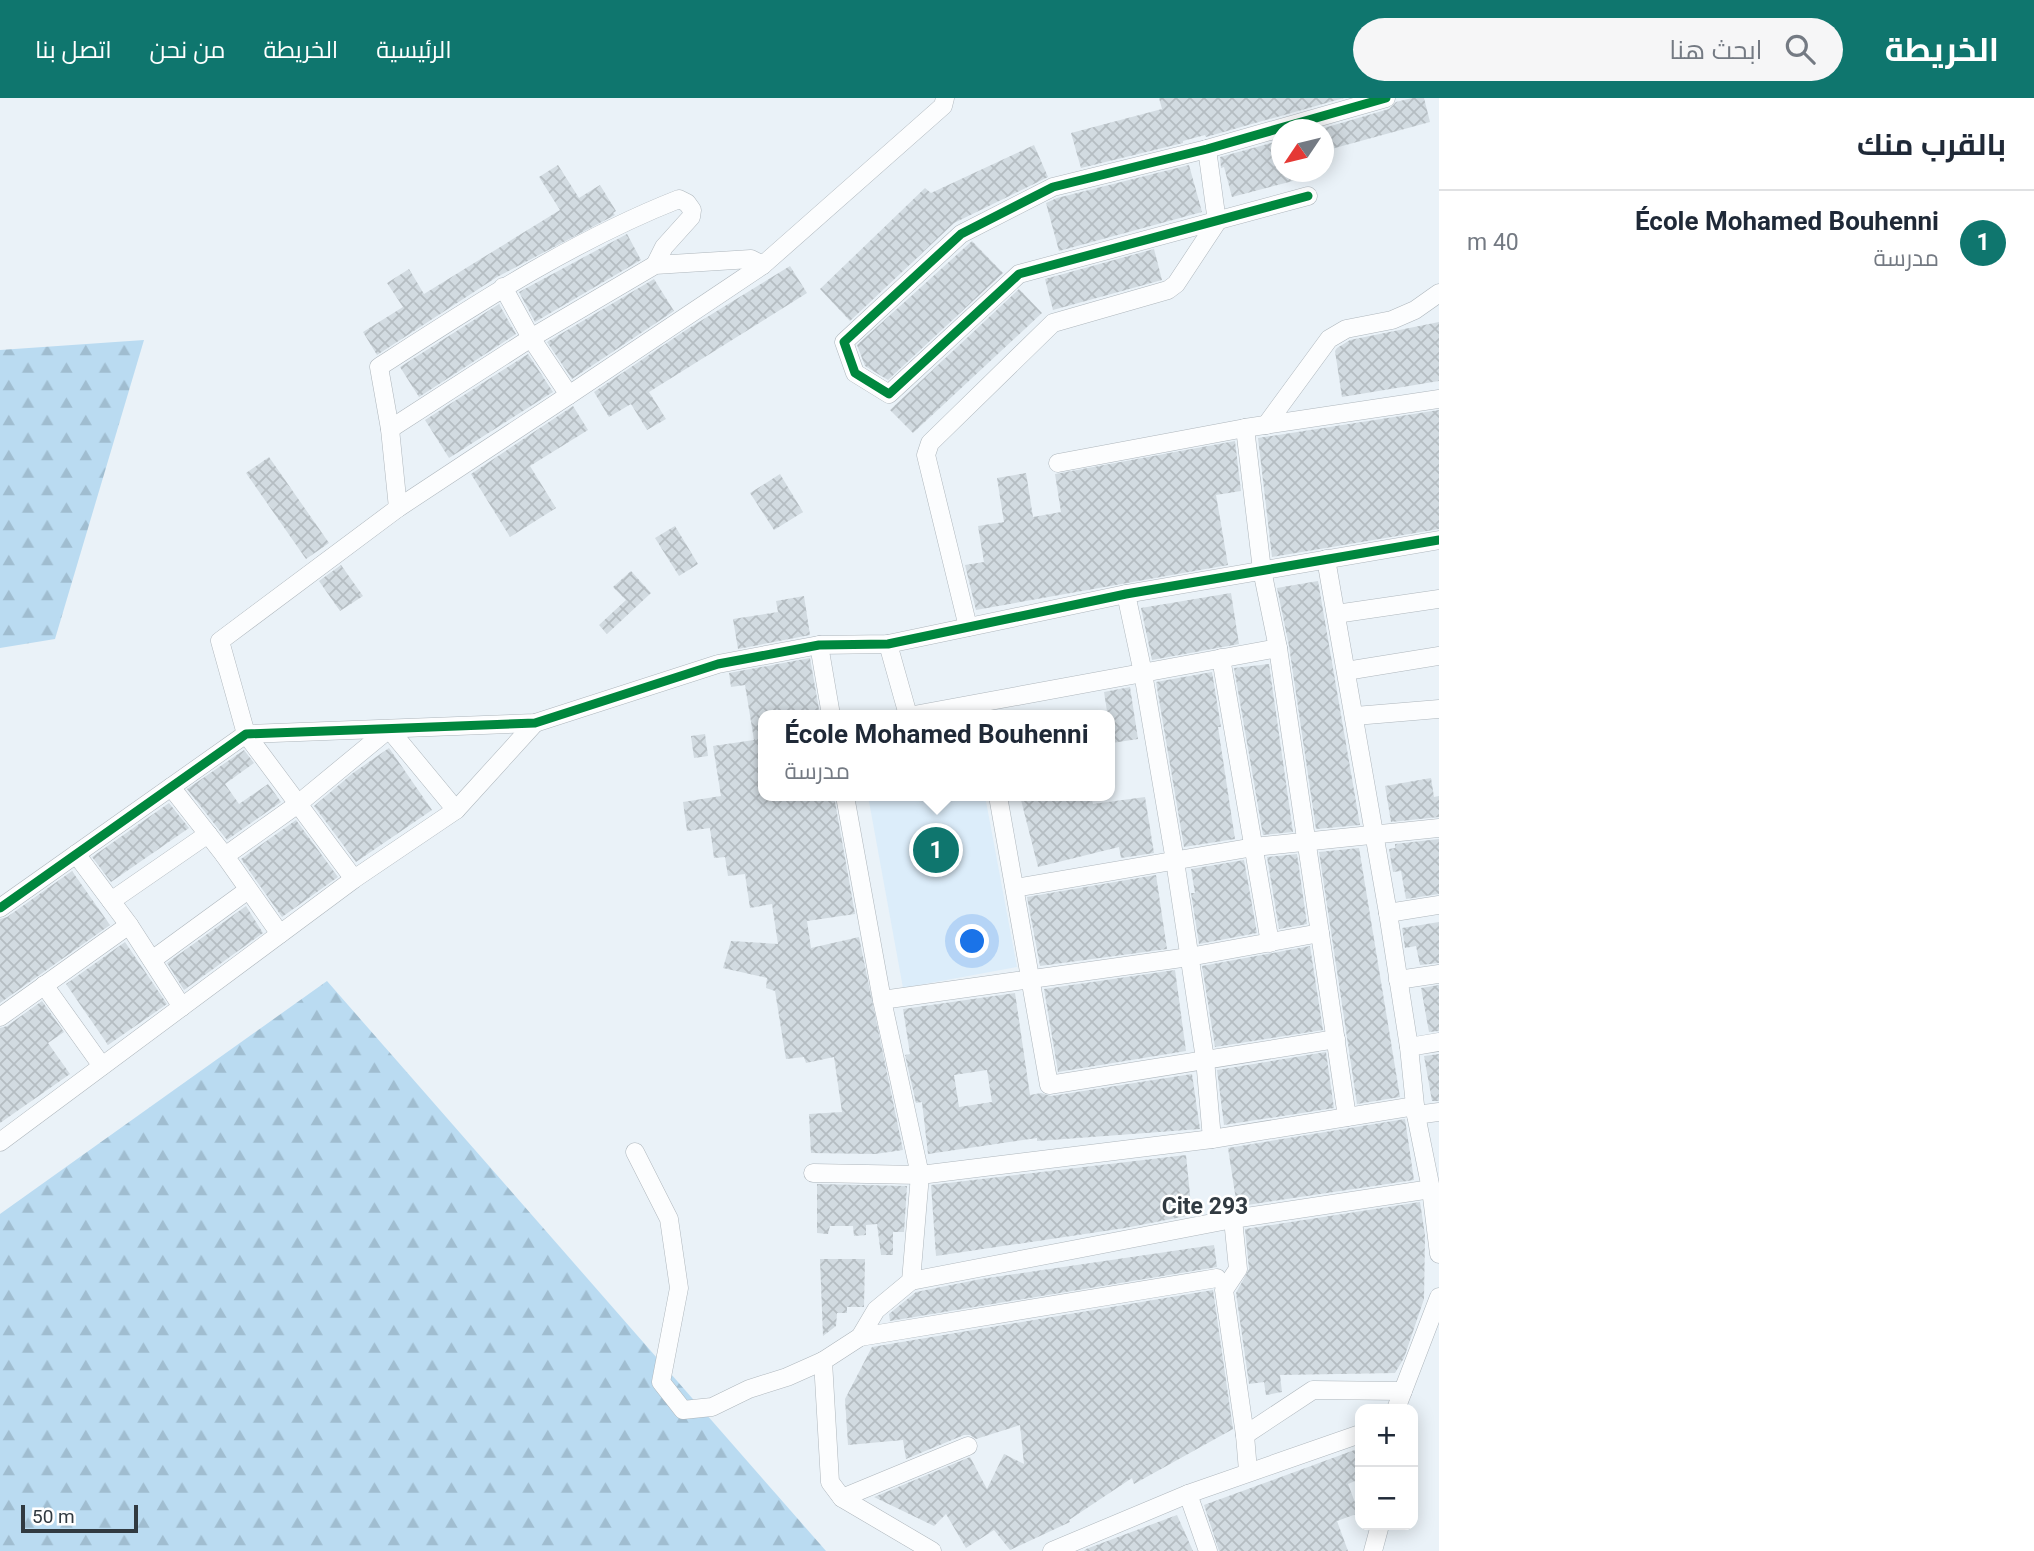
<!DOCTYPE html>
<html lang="ar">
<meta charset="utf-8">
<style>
:root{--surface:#fff;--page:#f6f6f7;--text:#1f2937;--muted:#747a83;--line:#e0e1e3;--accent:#0f766e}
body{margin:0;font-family:Roboto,Cairo,sans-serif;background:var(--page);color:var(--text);direction:rtl}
.controls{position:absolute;right:21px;bottom:21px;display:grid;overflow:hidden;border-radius:14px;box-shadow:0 4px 18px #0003}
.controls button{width:63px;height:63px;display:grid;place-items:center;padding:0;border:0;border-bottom:2px solid var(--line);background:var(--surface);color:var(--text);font:35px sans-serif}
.compass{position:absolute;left:1271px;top:21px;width:63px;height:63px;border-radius:50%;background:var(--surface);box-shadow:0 4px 18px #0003;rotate:235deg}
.scale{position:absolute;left:21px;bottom:18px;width:117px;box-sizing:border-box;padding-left:7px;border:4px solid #313a41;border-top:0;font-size:19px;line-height:24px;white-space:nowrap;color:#313a41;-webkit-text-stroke:5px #fff;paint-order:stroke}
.you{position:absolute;left:973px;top:844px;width:24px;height:24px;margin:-18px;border:5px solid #fff;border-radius:50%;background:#1a73e8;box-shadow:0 0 0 10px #1a73e833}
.badge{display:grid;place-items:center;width:46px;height:46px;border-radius:50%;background:var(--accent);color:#fff;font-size:23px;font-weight:700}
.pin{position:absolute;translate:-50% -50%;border:4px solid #fff;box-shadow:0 2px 7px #0006}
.popup{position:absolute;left:758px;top:612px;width:357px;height:91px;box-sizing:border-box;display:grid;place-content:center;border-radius:14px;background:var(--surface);filter:drop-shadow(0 2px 5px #0005);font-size:23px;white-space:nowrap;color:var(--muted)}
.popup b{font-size:26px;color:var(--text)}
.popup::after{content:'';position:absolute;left:50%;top:100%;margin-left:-14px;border:14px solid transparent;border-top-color:var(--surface)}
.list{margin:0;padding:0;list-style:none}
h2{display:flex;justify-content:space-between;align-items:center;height:91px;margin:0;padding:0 28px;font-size:30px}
h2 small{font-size:23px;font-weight:400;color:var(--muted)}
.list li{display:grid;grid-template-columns:46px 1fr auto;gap:21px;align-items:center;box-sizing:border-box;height:105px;padding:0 28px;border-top:2px solid var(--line)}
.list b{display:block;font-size:26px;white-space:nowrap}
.list p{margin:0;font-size:23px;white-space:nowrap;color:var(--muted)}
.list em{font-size:23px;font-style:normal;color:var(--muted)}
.icon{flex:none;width:38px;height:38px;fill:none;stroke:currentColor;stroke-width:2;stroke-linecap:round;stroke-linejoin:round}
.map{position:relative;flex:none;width:1439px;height:1453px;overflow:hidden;direction:ltr}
header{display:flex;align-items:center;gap:42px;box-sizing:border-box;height:98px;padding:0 35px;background:var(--accent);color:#fff}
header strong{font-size:33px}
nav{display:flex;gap:38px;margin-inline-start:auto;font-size:24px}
.search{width:490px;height:63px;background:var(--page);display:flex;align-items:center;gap:18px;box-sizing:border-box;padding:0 24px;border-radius:38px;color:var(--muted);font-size:26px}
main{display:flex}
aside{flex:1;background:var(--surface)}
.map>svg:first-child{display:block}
.built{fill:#dcedfa}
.forest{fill:url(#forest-firs)}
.building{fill:url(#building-cross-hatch);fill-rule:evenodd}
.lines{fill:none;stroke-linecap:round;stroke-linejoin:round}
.minor-casing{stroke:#aeb6bc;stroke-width:19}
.minor{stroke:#fcfdfe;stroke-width:18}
.cycleway-casing{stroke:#fff;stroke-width:13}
.cycleway{stroke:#00873e;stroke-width:9}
.labels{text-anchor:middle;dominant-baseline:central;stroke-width:5;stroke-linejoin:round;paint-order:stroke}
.neighbourhood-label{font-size:23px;font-weight:bold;fill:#313a41;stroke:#fff}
</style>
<header>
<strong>الخريطة</strong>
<div class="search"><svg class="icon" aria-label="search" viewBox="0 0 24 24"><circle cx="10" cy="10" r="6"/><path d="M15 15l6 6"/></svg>ابحث هنا</div>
<nav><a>الرئيسية</a><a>الخريطة</a><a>من نحن</a><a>اتصل بنا</a></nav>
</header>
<main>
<aside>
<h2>بالقرب منك<small></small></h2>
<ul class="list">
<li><span class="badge">1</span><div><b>École Mohamed Bouhenni</b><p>مدرسة</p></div><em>40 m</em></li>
</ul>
</aside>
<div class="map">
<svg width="1439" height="1453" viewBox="0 0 1439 1453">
<defs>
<pattern id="forest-firs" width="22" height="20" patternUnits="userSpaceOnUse" patternTransform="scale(1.75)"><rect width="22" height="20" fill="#badbf1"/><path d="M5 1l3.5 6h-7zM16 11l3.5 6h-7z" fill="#a0bdd0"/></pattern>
<pattern id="building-cross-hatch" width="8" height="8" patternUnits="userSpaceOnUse" patternTransform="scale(1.75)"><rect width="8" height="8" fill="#d2dbe1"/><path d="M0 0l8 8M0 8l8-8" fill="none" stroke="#b5bdc2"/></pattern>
</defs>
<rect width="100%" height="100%" fill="#eaf2f8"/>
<path class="built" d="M868,698H985L1017,869L903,890Z"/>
<g class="forest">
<path d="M144,242L55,541L0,550V252Z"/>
<path d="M327,883L826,1453H0V1116Z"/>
</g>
<g class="building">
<path d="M1159,0H1344L1206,39L1205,37L1183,43V45L1081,70L1071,35L1162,11Z"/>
<path d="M1412,0H1424L1430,24L1324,53V32H1317L1389,11L1396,4Z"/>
<path d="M1282,42V74H1312V78L1232,99L1224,69L1221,70L1220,59Z"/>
<path d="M1034,47L1048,79L954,125L850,223L820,191L925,90L931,95Z"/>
<path d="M558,67L579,100L600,87L616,113L613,115L615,117L497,179L377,257L363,234L403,209L387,185L409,171L424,196L560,112L539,79Z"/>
<path d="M1189,67L1202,114L1059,153L1046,105L1057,100Z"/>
<path d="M627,136L641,162L535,224L519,194Z"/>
<path d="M972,143L1003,175L888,282L865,268L857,247Z"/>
<path d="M1154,151L1162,182L1053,212L1045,181Z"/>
<path d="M790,168L807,195L649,294L666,321L647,332L631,306L609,319L594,294L686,232Z"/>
<path d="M654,181L674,213L572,281L547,244Z"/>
<path d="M1019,191L1042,215L913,335L890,312Z"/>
<path d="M499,206L516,236L419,299L400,269Z"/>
<path d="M1439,224V283L1342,299L1335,253L1337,250L1350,242Z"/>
<path d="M528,256L553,294L449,360L425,322Z"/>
<path d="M573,308L588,332L530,368L556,410L510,439L471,376Z"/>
<path d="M1439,312V431L1272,459L1258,340Z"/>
<path d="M1235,343L1241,393L1216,397L1228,467L976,512L965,467L984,464L978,428L1004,424L997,380L1026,375L1033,419L1061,414L1055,376Z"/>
<path d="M269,359L329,445L306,461L246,375Z"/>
<path d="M780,376L803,414L774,432L750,395Z"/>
<path d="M675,428L698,466L679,478L655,440Z"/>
<path d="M341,467L363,498L340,513L319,483Z"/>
<path d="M631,473L651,495L607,536L599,527L626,502L613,489Z"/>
<path d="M1318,483L1360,727L1316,731L1289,548L1277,490Z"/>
<path d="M1231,495L1239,546L1152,562L1141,510Z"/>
<path d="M804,498L810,537L738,551L733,521L778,514L776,503Z"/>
<path d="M810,560L820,617H763V698H834L855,816L807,823L811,850L859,839L903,1052L875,1056L811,1055L809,1016L842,1014L834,959L806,965L804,959L786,961L775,893L766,890L767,880L723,870L731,843L778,846L772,806L750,810L745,776L728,778L725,759L714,760L710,730L687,733L683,704L721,698L713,648L754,642L745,587L731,589L729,575Z"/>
<path d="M1269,566L1293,734L1263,737L1234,570Z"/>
<path d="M1212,574L1221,629H1218L1235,741L1184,749L1156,584Z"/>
<path d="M1130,589L1138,641L1112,645L1104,594Z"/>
<path d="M705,636L708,658L694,660L691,638Z"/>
<path d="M389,650L432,712L356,764L314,708L353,675Z"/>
<path d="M244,652L254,665L225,686L239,706L268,686L281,704L227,742L187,691Z"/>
<path d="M1431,680L1434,699L1439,698V719L1391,724L1385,688Z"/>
<path d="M1020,698H1091L1093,706L1145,699L1154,755L1121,760L1119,749L1038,769Z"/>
<path d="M169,705L189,730L111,784L92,759Z"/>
<path d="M296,722L338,779L282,819L241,761Z"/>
<path d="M1439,741V796L1406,801L1401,773L1393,774L1389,751L1395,750V746Z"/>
<path d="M1359,750L1400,999L1357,1006L1319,754Z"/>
<path d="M1297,756L1307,826L1279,831L1267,759Z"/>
<path d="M1244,762L1257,835L1199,846L1191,795H1195L1191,771Z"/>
<path d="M72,773L110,827L0,905V821L7,819Z"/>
<path d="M1156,777L1167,851L1040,868L1027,799Z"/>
<path d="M246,808L263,835L184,892L167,865Z"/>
<path d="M1439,824V865L1420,867L1416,848L1405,850L1402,830Z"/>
<path d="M125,844L167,906L108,947L66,886Z"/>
<path d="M1310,848L1323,932L1215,949L1202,868Z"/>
<path d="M1175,872L1186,953L1058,974L1044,891Z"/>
<path d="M1439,887V933L1429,934L1421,890Z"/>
<path d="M1015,895L1030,997L1041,995L1051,998L1192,976L1200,1031L1037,1043V1040L928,1056L922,1004L916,1005L905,957L910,956L903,911ZM987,972L992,1004L959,1009L954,977Z"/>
<path d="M42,903L64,934L48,945L70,976L0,1025V930L7,928Z"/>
<path d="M1326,954L1334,1010L1224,1027L1217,972Z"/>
<path d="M1439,956V1003H1432L1424,958Z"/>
<path d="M1405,1021L1414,1082L1234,1109L1233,1102H1236L1228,1050Z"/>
<path d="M1186,1057L1192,1117L1125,1130L936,1158L931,1087Z"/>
<path d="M817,1086L907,1088L904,1134H893V1157H881L877,1126L866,1127V1137L854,1138L853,1128H830L828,1136L817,1135Z"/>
<path d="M1420,1104L1425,1137L1424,1201L1404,1260L1395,1275L1280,1277L1282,1294L1266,1297L1264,1284L1249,1286L1236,1195L1249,1171L1245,1131Z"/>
<path d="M1214,1147L1217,1169L890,1223L889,1216L916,1194L981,1181Z"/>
<path d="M820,1161H865L864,1209H847V1215H837L836,1228L823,1238Z"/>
<path d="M1213,1192L1233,1331L1134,1386L1132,1380L1069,1422L1070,1424L1010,1452L994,1432L966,1450L946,1416L934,1428L874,1399L970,1359L987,1391L1004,1356L1024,1366L1020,1327L976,1341L970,1337H964L906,1361L903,1342L848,1347L845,1301L872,1249Z"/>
<path d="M1360,1350V1381L1348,1386L1359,1415L1337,1423L1348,1453H1219L1204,1407Z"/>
<path d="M1177,1417L1193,1453H1084L1086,1451Z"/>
</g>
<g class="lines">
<g class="minor-casing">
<g id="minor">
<path d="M1308,98L1019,176L889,296L855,275L844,244L961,136L1053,89L1207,51L1386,0"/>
<path d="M503,189L531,240L569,297L763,167"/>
<path d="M1266,327L1329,241L1346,231L1392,222L1415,212L1439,195"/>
<path d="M1245,330L1262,472L1278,550L1347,1019"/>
<path d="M390,331L531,240L655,167L751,161L763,167L943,8L945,0"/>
<path d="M1058,365L1245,330L1439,301"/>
<path d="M398,410L390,331L379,269C475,207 572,143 679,101L687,105L692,112L691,119L664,149L655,167"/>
<path d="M1326,461L1388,815L1409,949L1416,1017L1431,1091L1439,1156"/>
<path d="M1126,496L1143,575L1175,763L1205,961L1212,1041"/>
<path d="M1336,516L1439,501"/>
<path d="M968,529L926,357L930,345L1053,225L1168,192L1176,186L1217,124L1207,51"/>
<path d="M888,546L908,617"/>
<path d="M819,547L831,617"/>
<path d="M1221,560L1270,845"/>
<path d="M1346,573L1439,558"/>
<path d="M914,617L1278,550"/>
<path d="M1355,618L1439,611"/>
<path d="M171,689L225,758"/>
<path d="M845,698L882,902L920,1077L911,1183L876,1212L860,1239L823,1263L830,1384L842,1400L932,1453"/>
<path d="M998,698L1049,987L1336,941"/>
<path d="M76,756L129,827L182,909"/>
<path d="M354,781L246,636L220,543L398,410L569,297"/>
<path d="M1015,790L1254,749L1439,730"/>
<path d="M111,803L208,736"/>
<path d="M0,810L246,636L535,625L718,566L819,547L888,546L1126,496L1439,442"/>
<path d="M1388,815L1439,807"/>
<path d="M280,836L225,758L298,706L389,631L456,712"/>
<path d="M152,862L248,792"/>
<path d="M1398,882L1439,876"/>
<path d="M44,887L102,968"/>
<path d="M882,902L1189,859L1320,835"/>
<path d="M0,919L129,827"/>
<path d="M1409,949L1439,944"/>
<path d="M1416,1017L1439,1014"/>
<path d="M0,1044L354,781L456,712L535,625"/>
<path d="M635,1054L669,1121L679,1190L661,1284L683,1312L712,1309L749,1291L787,1279L823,1263"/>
<path d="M813,1075L920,1077L1212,1041L1415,1008"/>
<path d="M1233,1121L1238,1171L1224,1192L1245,1337L1248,1373"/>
<path d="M911,1183L1233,1121L1431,1091"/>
<path d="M860,1239L1217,1180"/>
<path d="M1396,1311L1439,1199"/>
<path d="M1245,1337L1313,1292L1403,1293"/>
<path d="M1188,1396L1208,1453"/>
<path d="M842,1400L968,1348"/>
<path d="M1052,1453L1188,1396L1360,1336"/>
<path d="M1373,1453L1380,1427"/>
</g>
</g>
<use href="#minor" class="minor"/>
<g class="cycleway-casing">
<g id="cycleway">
<path d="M1308,98L1019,176L889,296L855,275L844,244L961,136L1053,89L1207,51L1386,0"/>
<path d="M0,810L246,636L535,625L718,566L819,547L888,546L1126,496L1439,442"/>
</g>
</g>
<use href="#cycleway" class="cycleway"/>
</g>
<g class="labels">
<g class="neighbourhood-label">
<text x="1205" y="1108">Cite 293</text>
</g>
</g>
</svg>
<div class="controls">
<button>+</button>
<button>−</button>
</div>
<svg class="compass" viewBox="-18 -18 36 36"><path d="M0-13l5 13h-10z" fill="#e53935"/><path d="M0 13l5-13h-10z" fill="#747a83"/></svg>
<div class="scale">50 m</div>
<div class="you"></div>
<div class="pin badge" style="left:936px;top:752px">1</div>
<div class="popup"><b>École Mohamed Bouhenni</b>مدرسة</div>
</div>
</main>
